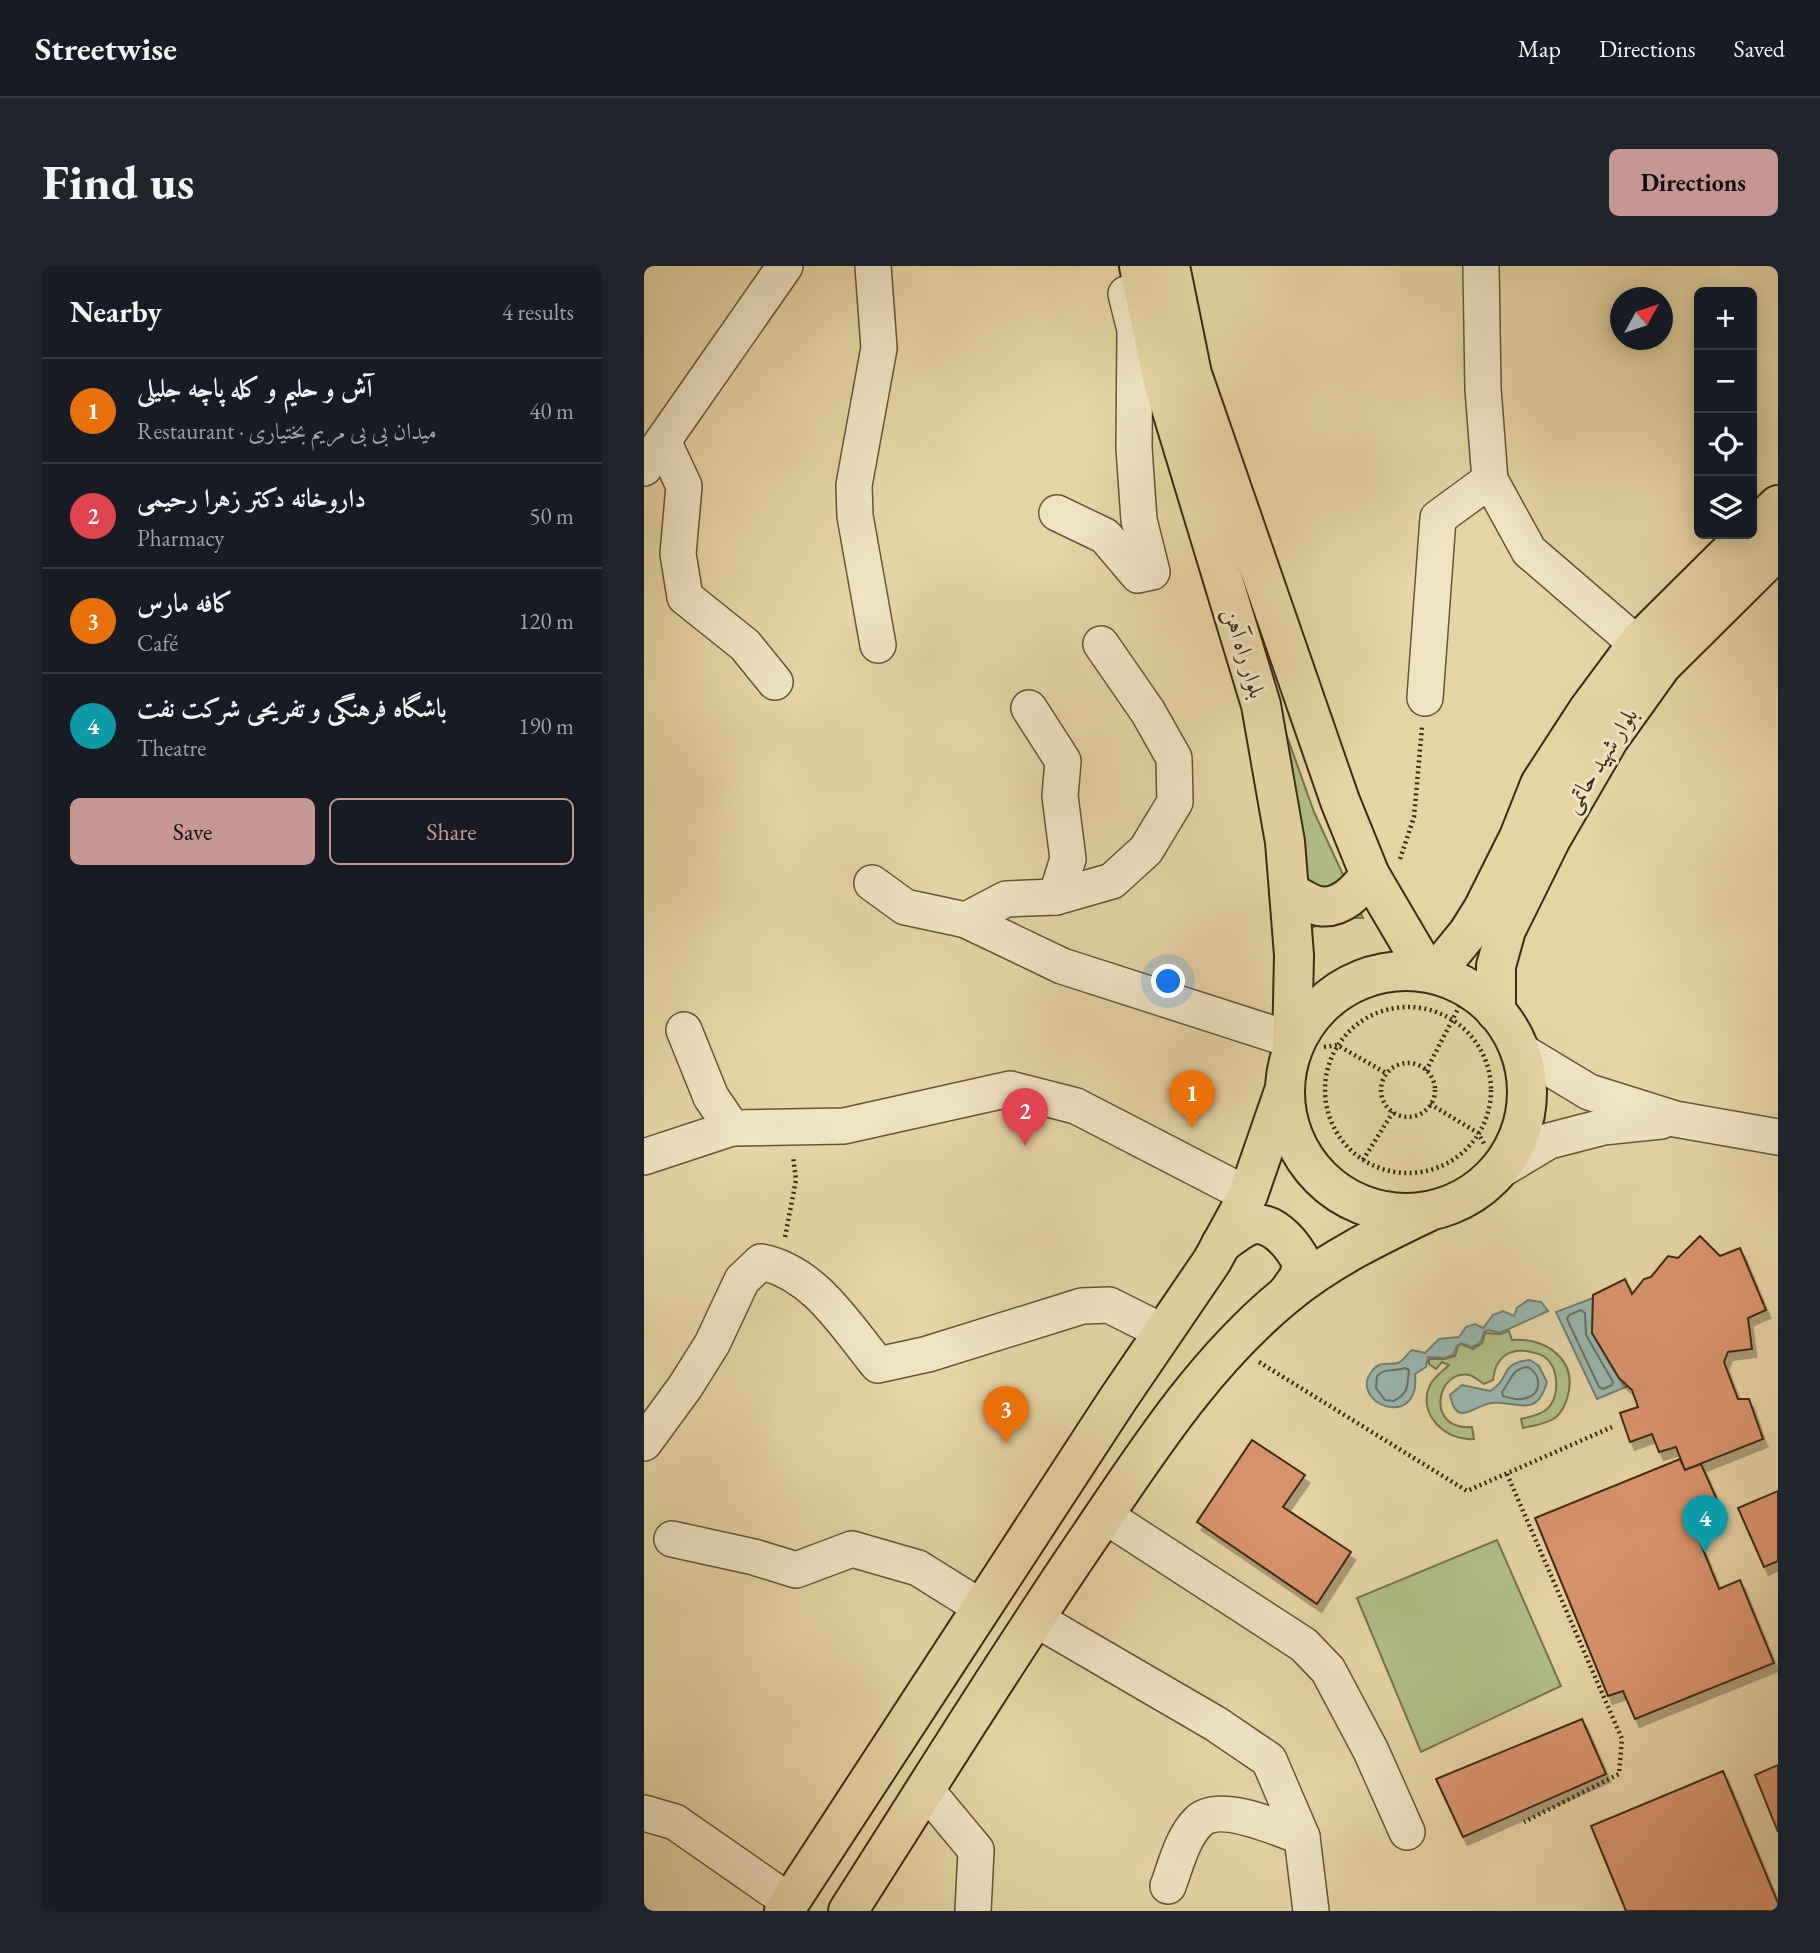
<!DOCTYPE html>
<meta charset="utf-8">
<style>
:root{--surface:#171b24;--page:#20242c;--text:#f1f3f6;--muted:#9ea1a6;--line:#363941;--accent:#c59692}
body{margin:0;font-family:"EB Garamond",Amiri,serif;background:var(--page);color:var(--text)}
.controls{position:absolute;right:21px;top:21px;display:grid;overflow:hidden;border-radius:10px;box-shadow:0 4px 18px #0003}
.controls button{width:63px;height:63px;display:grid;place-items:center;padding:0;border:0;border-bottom:2px solid var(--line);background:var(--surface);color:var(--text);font:35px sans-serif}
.compass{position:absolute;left:966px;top:21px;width:63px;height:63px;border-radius:50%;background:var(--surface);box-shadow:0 4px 18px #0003;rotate:50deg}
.you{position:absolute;left:525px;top:716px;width:24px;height:24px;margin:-18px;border:5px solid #fff;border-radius:50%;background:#1a73e8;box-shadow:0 0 0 10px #1a73e833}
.badge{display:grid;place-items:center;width:46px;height:46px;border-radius:50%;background:var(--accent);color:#fff;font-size:23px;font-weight:700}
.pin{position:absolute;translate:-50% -58px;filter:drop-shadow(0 2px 4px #0008)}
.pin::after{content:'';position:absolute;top:37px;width:24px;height:21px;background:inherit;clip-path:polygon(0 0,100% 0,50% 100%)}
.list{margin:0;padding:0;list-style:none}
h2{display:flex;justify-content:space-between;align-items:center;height:91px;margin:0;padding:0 28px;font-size:30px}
h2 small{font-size:23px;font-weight:400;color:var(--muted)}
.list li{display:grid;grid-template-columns:46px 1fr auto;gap:21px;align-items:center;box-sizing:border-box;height:105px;padding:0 28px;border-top:2px solid var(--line)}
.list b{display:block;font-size:26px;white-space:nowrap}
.list p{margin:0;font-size:23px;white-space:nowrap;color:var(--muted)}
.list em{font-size:23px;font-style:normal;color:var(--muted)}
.actions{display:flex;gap:14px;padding:21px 28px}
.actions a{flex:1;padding:16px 0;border:2px solid var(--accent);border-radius:10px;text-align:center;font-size:24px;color:var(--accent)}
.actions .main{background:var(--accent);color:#111}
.icon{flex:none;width:38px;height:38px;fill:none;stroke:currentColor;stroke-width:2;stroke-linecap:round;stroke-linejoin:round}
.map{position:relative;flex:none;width:1134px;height:1645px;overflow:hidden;border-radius:10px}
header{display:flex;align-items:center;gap:42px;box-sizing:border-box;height:98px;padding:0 35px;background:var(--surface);border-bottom:2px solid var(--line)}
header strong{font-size:33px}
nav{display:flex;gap:38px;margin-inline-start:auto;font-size:24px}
.intro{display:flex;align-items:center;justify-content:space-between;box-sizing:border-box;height:168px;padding:0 42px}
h1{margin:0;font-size:49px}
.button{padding:18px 32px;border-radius:10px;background:var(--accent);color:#111;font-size:24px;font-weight:700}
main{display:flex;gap:42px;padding:0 42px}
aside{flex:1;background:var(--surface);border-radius:10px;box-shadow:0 4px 18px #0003}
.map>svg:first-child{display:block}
.green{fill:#b0be89;stroke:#767450;stroke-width:2}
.water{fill:#98b7ae;stroke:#737f71;stroke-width:2}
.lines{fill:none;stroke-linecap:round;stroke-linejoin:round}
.shore{stroke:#6a7162;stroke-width:2}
.building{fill:#da936d;stroke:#3c2b16;stroke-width:2;filter:url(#shadow)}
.minor-casing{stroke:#66553a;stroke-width:38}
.major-casing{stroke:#3c2b16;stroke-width:42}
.path{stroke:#3c2b16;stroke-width:4.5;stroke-dasharray:2 3.5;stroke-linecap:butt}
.minor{stroke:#efe3c4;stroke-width:35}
.major{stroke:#e6d4a4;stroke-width:38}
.labels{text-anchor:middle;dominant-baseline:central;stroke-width:6;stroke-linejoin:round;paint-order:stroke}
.street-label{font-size:23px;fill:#3c2b16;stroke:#efe3c4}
</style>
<header>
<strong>Streetwise</strong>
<nav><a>Map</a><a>Directions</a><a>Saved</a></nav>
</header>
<div class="intro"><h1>Find us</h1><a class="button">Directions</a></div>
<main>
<aside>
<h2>Nearby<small>4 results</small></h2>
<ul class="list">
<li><span class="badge" style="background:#e8710a">1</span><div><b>آش و حلیم و کله پاچه جلیلی</b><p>Restaurant · میدان بی بی مریم بختیاری</p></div><em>40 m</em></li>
<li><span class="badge" style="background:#e0444e">2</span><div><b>داروخانه دکتر زهرا رحیمی</b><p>Pharmacy</p></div><em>50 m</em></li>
<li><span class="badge" style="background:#e8710a">3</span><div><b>کافه مارس</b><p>Café</p></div><em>120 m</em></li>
<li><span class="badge" style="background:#0f9aa8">4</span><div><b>باشگاه فرهنگی و تفریحی شرکت نفت</b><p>Theatre</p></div><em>190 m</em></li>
</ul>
<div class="actions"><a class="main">Save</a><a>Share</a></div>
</aside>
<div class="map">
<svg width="1134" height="1645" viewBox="0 0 1134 1645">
<defs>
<filter id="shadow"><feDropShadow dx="4.5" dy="8" stdDeviation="0" flood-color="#0004"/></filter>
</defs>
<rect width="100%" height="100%" fill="#e6d4a4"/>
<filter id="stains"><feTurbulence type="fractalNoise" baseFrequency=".00286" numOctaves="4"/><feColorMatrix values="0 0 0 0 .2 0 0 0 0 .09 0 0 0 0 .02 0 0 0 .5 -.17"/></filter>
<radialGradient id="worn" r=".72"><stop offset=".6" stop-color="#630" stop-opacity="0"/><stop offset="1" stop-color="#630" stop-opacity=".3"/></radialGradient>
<g class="green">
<path d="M630,434L670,546L719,652H691L663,664Z"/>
<path d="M865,1065L868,1074C901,1071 933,1093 924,1129C922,1138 918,1146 911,1152C902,1158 889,1160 879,1162L877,1153C886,1151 897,1149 903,1143C916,1131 915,1103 902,1092C898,1088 892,1087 887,1086C866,1081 851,1091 849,1114L840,1118C835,1115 830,1110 825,1109C792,1103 781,1165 828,1161L830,1173C803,1176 772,1148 786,1119C790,1111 799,1105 805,1099L798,1096L792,1103L785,1098V1093H801L811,1090L814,1080L817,1078L829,1083L838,1077L841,1067L856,1068Z"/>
<path d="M853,1274L917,1420L777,1486L713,1332Z"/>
</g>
<g class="water">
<path d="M949,1032L948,1067L984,1120L953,1133L912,1046Z"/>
<path d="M884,1034L897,1036L904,1045L856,1067L844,1064L840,1066C838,1075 836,1078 828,1081L817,1077L813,1080L809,1089L801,1092L784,1091L782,1101L771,1108C777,1166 703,1137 728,1105C737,1092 750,1102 757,1095C762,1092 763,1087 768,1084L781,1087L795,1073L815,1071L822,1061L831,1058L839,1062L849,1049L859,1045L870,1050L873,1042Z"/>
<path d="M886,1094L895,1100L903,1116C892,1154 873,1134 848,1137C829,1139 813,1163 806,1129L818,1119L846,1125C868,1112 854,1097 886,1094Z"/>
</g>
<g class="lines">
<g class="shore">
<path d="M937,1044L941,1047L942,1069L969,1116L968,1119L959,1123L955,1121L923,1053L925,1049Z"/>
<path d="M884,1101C897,1109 899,1127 882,1132C874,1135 866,1132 859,1130L858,1126C867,1114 868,1102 884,1101Z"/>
<path d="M761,1102L765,1104C763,1120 765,1128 749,1135L741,1134L732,1122L733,1110C742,1101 750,1106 761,1102Z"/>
</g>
</g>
<g class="building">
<path d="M1056,970L1076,990L1096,982L1122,1044L1104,1052L1108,1083L1084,1086L1080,1096L1094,1133H1105L1119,1173L1041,1204L1032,1181L1015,1186L1008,1168L986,1176L976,1147L994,1141L988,1124L975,1112L948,1067L949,1029L981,1013L988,1028L1000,1013L1007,1011L1024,990L1034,992Z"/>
<path d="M608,1174L661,1209L639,1241L707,1286L673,1338L553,1256Z"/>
<path d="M1036,1193L1041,1204L1057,1198L1074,1236L1045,1249L1075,1323L1096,1314L1130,1397L991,1453L979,1425L964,1430L891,1252Z"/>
<path d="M1134,1225V1295L1120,1301L1094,1242Z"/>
<path d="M938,1453L962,1508L819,1571L792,1513Z"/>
<path d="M1134,1499V1566L1111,1509Z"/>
<path d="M1079,1505L1134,1637V1645H982L947,1560Z"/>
</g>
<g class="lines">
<g class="minor-casing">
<g id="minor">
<path d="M229,0L235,82L210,219L211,250L234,379"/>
<path d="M837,0L839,123L846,214L885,285L993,378"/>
<path d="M19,175L40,220L34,288L41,331L101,379L131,416"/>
<path d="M0,202L141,0"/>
<path d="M413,247L461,270L494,309L508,306L495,254L490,182L491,64L482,28"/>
<path d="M781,432L794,252L846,214"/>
<path d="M385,442L419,495L416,530L424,593L412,631"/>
<path d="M228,617L261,641L322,654L418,700L648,774"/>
<path d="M322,654L362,633L412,631L468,615L502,584L531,536L530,492L504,446L457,378"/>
<path d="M40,764L67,831L88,862"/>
<path d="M877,785L945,826L1031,853L1134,871"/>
<path d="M0,891L88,862L200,860L366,823L432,840L604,929"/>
<path d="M855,905L905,875L959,861L1017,855"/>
<path d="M0,1177L41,1121L68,1078L98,1014L117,996C170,1006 202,1060 234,1099L284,1088L438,1040L465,1039L519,1066"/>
<path d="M460,1249L660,1379L684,1404L727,1485L763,1566"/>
<path d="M28,1273L110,1291L152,1304L208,1283L274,1302L338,1342"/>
<path d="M390,1352L572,1458L625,1494L658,1571L667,1645"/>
<path d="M282,1524L332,1584L329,1645"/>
<path d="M0,1547L31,1556L146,1636"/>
<path d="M524,1620C532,1599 538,1572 554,1556C574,1535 634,1562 658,1571"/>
</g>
</g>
<g class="major-casing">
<g id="major">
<path d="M495,0L518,112L617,439L641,576L650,689L648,783"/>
<path d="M526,0L548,108L696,535L726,609L783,706"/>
<path d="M1108,264L1134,239"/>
<path d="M645,626C654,630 666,639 675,640C697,644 714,624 726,609"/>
<circle cx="762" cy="826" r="121"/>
<path d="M792,706L824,667L839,643L875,571L896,518L944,444L993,378L1104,268"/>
<path d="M852,746V700L862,664L907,573L965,473L1018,399L1134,284"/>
<path d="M577,978C587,971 600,959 612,958C633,958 650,981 658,997L655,1011L643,1028"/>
<path d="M140,1645L474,1133L568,995L604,929L640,825"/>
<path d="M204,1645C284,1520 362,1393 446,1270C504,1184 561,1095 643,1028C686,993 734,970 784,946"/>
</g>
</g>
<g class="path">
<path d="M756,593L770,551L778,461"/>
<circle cx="764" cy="824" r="83"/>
<path d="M680,781L693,779L742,807"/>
<circle cx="764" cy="824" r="27"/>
<path d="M782,805L817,737"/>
<path d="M786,838L834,867L841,879"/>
<path d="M719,894L749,846"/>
<path d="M141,971L152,914L149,890"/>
<path d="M615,1096L823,1225L968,1161"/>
<path d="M863,1208L978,1473L975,1508L880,1556"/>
</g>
<use href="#minor" class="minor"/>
<use href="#major" class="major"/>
</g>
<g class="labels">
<g class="street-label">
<text transform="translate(601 387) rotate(73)">بلوار راه آهن</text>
<text transform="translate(956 494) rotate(-58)">بلوار شهید حاتمی</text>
</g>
</g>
<rect width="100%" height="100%" filter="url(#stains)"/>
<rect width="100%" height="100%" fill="url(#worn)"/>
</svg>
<div class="controls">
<button>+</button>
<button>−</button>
<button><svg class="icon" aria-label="locate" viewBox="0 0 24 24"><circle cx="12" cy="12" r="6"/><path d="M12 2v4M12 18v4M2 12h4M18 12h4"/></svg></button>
<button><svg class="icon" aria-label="layers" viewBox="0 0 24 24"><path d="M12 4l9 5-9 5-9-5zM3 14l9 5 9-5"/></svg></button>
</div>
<svg class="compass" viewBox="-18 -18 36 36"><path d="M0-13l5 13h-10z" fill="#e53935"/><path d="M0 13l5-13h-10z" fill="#9ea1a6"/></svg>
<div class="you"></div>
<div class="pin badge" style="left:548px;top:862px;background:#e8710a">1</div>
<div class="pin badge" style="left:381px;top:880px;background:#e0444e">2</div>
<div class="pin badge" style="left:362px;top:1178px;background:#e8710a">3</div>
<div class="pin badge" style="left:1061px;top:1287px;background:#0f9aa8">4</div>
</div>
</main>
